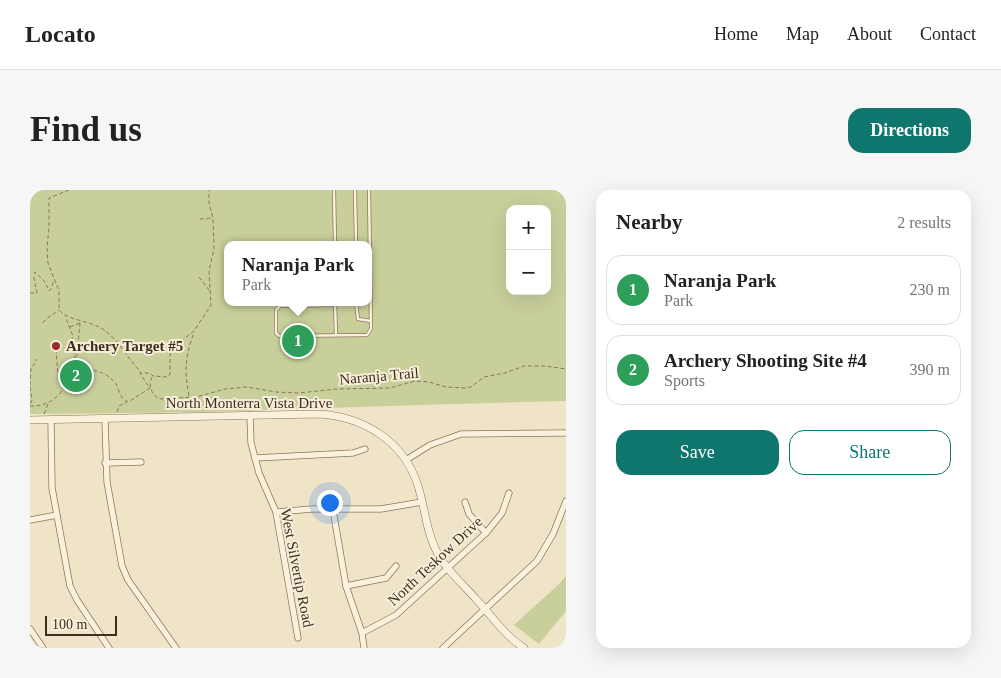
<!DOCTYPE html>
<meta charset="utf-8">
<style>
:root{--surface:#fff;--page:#f6f6f6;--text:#222;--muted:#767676;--line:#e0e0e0;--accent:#0f766e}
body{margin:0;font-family:Georgia,serif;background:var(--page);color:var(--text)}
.controls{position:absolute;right:15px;top:15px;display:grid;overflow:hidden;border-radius:10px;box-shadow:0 5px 20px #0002}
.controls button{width:45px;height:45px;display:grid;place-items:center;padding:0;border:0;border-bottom:1px solid var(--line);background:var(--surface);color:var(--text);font:25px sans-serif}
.scale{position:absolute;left:15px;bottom:12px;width:72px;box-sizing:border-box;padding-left:5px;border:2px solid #3d2e20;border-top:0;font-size:14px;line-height:18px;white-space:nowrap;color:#3d2e20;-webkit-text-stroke:4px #f7eed8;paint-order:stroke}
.you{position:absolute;left:299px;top:312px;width:18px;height:18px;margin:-12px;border:4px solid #fff;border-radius:50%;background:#1a73e8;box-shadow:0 0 0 8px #1a73e833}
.badge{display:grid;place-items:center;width:32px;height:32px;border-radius:50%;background:var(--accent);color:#fff;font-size:16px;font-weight:700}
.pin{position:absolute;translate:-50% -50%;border:2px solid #fff;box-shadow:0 1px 5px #0006}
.popup{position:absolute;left:194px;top:51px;width:148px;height:65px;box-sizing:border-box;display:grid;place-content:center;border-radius:10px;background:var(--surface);filter:drop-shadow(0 1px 4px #0005);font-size:16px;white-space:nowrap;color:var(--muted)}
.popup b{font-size:19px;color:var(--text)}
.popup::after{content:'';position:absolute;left:50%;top:100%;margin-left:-10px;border:10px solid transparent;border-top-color:var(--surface)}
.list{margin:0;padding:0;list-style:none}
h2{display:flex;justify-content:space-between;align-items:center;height:65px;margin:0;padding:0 20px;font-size:21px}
h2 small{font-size:16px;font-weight:400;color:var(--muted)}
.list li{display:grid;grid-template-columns:32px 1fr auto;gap:15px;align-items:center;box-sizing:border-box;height:70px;margin:0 10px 10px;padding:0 10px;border:1px solid var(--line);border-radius:15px}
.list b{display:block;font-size:19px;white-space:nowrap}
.list p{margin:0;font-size:16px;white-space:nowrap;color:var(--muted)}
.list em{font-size:16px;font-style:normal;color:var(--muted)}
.actions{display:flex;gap:10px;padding:15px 20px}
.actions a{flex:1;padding:11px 0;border:1px solid var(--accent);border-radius:15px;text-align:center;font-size:18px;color:var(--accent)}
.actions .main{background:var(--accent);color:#fff}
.map{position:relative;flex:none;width:536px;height:458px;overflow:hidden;border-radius:15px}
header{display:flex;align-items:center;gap:30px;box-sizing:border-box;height:70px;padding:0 25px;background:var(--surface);border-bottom:1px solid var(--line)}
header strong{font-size:24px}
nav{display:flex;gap:28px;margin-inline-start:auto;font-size:18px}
.intro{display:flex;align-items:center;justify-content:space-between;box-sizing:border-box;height:120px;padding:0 30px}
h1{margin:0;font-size:35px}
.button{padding:12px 22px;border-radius:15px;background:var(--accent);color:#fff;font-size:18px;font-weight:700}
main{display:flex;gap:30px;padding:0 30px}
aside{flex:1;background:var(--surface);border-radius:15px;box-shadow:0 5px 20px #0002}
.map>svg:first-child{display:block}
.green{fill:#c9cf9b;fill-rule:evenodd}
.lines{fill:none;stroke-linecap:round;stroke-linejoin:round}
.service-casing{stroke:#8d765c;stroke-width:4}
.minor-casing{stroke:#8d765c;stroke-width:7}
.tertiary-casing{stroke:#8d765c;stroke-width:8}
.path{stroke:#8d765c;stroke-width:1;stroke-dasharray:4 2.5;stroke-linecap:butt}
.service{stroke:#faf1dc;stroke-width:2.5}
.minor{stroke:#faf1dc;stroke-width:5.5}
.tertiary{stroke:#faf1dc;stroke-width:7}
.poi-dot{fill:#9e2a2b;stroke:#f7eed8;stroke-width:2}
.labels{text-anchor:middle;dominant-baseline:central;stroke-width:4;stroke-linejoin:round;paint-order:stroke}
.poi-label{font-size:15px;font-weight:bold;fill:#3d2e20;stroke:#f7eed8;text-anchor:start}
.street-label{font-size:15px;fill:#3d2e20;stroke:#f7eed8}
</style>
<header>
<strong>Locato</strong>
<nav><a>Home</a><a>Map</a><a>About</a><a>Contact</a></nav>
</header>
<div class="intro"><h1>Find us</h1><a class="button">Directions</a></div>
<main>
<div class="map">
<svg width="536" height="458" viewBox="0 0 536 458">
<rect width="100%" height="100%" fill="#f0e4c8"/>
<g class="green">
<path d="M0,0H536V211C428,214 319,217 211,221C141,223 70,223 0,224ZM480,19H517V101H480ZM198,55H338V112H198Z"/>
<path d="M536,386V421L509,454L484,435L529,394Z"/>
</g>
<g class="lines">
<g class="service-casing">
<g id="service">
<path d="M304,0L305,55"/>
<path d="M325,0L326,55"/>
<path d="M305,112L306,145"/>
<path d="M326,112L328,129L341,131"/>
<path d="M305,115L250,116L246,120V143L249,146L337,145L341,139L339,0"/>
</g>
</g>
<g class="minor-casing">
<g id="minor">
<path d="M220,225L221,253L229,283L246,322L268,448"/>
<path d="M75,229L77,292L92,376L98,390L146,458"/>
<path d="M21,230L22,298L40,396L47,410L79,458"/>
<path d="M225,268L323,263L335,259"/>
<path d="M376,270L400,255L431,244L536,243"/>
<path d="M75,273L111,272"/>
<path d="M435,312L439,324L456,343"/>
<path d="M303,320L316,396L332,443L334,458"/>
<path d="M246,322L282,319H351L392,312"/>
<path d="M0,330L27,325"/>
<path d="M316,396L356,388L366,376"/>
<path d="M0,439L13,458"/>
<path d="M332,443L366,425L456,343L472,323L479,303"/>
<path d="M413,458L507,371L523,344L536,311"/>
</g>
</g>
<g class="tertiary-casing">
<path id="tertiary" d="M0,230L289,224C334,227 374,251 388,296C395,317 396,342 407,362C416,380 433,394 446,409C461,425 475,446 494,458"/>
</g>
<g class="path">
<path d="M39,0L19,8V36L17,60L18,73L29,101V120C39,131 57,130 71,138C88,148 96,167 110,181V183H120L123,186L138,187L140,184V165L144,157L164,141L181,115L179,81L184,59L183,28L179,13V0"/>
<path d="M170,29L183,28"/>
<path d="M169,87L179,100"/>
<path d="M0,103H7L4,88L5,82L15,92L19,101L21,99L24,90"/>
<path d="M13,133L16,129L29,120"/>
<path d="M40,137L52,132"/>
<path d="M26,159C27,168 27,192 33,198"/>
<path d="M45,167L50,161L48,154L50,133"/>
<path d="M56,181L48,187L49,189L58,190"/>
<path d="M44,182C59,177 77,181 86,194C88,198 90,205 93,209C96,212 97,211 100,211L120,198L117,194L110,183"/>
<path d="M122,187C118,195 121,204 129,209L166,207L195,199L217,197L246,202L268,203L307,199L360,198L385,191L399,192L416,197L435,198L441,197L454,187L475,183L494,176H515L536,179"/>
<path d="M0,195L1,178L6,172V169"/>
<path d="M0,197L2,210L0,215"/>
<path d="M159,206C154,178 155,169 164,142"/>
<path d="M0,216C24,217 33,201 44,182L43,179L45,167L41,153L43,146L35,126"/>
<path d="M87,222L89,216L97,212"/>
<path d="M14,224L18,214"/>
</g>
<use href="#service" class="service"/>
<use href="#minor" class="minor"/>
<use href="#tertiary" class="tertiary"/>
</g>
<circle class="poi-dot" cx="26" cy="156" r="5"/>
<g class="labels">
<g class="poi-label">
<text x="36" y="156">Archery Target #5</text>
</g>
<g class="street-label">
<text transform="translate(349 186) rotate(-5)">Naranja Trail</text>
<text x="219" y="213">North Monterra Vista Drive</text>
<text transform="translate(405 371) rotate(-43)">North Teskow Drive</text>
<text transform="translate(267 378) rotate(79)">West Silvertip Road</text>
</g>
</g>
</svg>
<div class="controls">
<button>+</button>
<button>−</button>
</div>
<div class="scale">100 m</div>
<div class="you"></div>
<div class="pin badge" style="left:268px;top:151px;background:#2e9e5b">1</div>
<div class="popup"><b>Naranja Park</b>Park</div>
<div class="pin badge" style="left:46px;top:186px;background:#2e9e5b">2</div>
</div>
<aside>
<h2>Nearby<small>2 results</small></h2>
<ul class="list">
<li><span class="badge" style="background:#2e9e5b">1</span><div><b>Naranja Park</b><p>Park</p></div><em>230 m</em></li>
<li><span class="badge" style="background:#2e9e5b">2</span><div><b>Archery Shooting Site #4</b><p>Sports</p></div><em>390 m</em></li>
</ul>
<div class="actions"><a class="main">Save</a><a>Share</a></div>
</aside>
</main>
